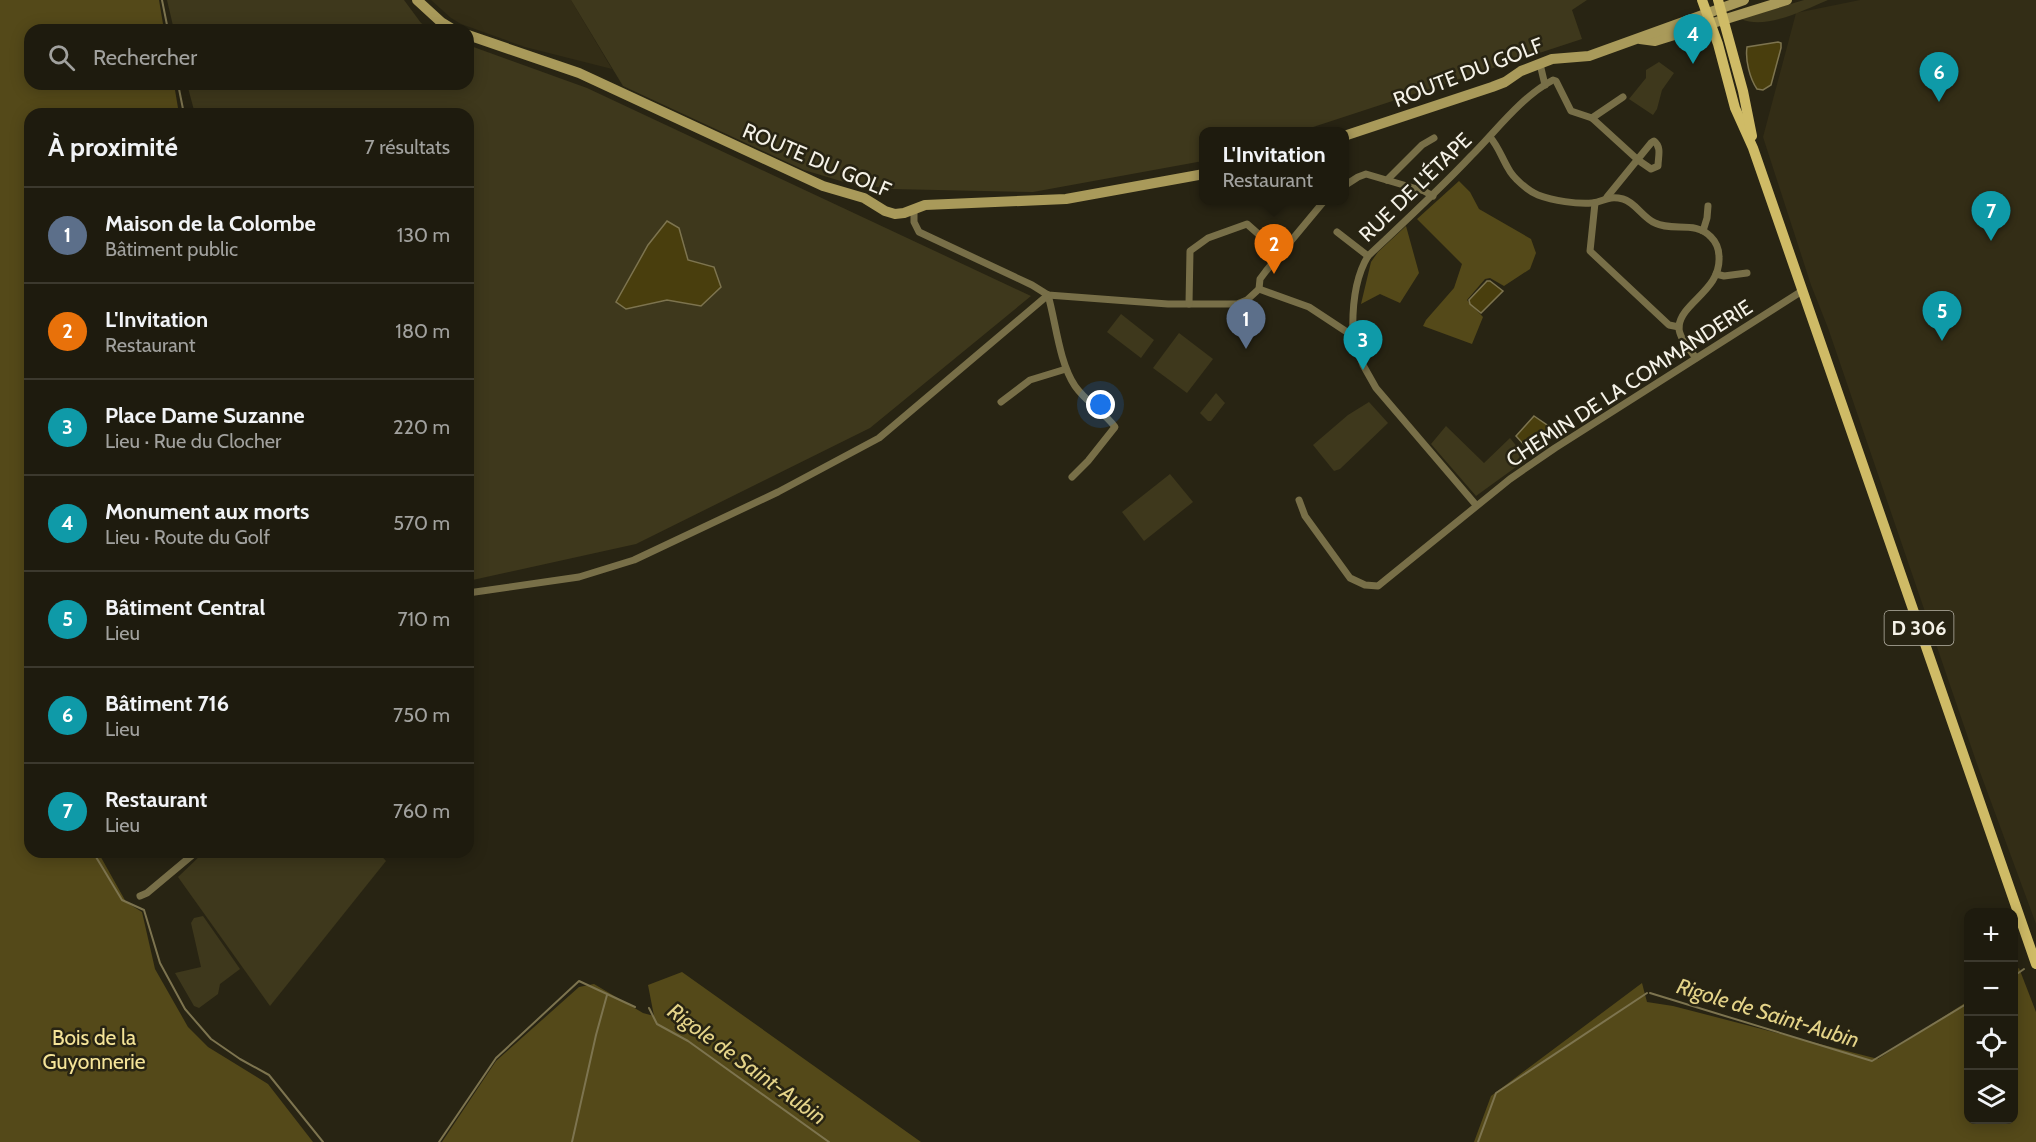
<!DOCTYPE html>
<html lang="fr">
<meta charset="utf-8">
<style>
:root{--surface:#1e1b0e;--page:#2b281c;--text:#f1f3f6;--muted:#a1a19e;--line:#3c392e;--accent:#0b8043}
body{margin:0;font-family:Cabin,sans-serif;background:var(--page);color:var(--text)}
.controls{position:absolute;right:18px;bottom:18px;display:grid;overflow:hidden;border-radius:12px;box-shadow:0 3px 15px #0003}
.controls button{width:54px;height:54px;display:grid;place-items:center;padding:0;border:0;border-bottom:2px solid var(--line);background:var(--surface);color:var(--text);font:30px sans-serif}
.you{position:absolute;left:1101px;top:405px;width:21px;height:21px;margin:-15px;border:4px solid #fff;border-radius:50%;background:#1a73e8;box-shadow:0 0 0 9px #1a73e833}
.badge{display:grid;place-items:center;width:39px;height:39px;border-radius:50%;background:var(--accent);color:#fff;font-size:20px;font-weight:700}
.pin{position:absolute;translate:-50% -50px;filter:drop-shadow(0 2px 3px #0008)}
.pin::after{content:'';position:absolute;top:32px;width:21px;height:18px;background:inherit;clip-path:polygon(0 0,100% 0,50% 100%)}
.popup{position:absolute;left:1199px;top:127px;width:150px;height:78px;box-sizing:border-box;display:grid;place-content:center;border-radius:12px;background:var(--surface);filter:drop-shadow(0 2px 4px #0005);font-size:20px;white-space:nowrap;color:var(--muted)}
.popup b{font-size:22px;color:var(--text)}
.popup::after{content:'';position:absolute;left:50%;top:100%;margin-left:-12px;border:12px solid transparent;border-top-color:var(--surface)}
.list{margin:0;padding:0;list-style:none}
h2{display:flex;justify-content:space-between;align-items:center;height:78px;margin:0;padding:0 24px;font-size:26px}
h2 small{font-size:20px;font-weight:400;color:var(--muted)}
.list li{display:grid;grid-template-columns:39px 1fr auto;gap:18px;align-items:center;box-sizing:border-box;height:96px;padding:0 24px;border-top:2px solid var(--line)}
.list b{display:block;font-size:22px;white-space:nowrap}
.list p{margin:0;font-size:20px;white-space:nowrap;color:var(--muted)}
.list em{font-size:20px;font-style:normal;color:var(--muted)}
.icon{flex:none;width:33px;height:33px;fill:none;stroke:currentColor;stroke-width:2;stroke-linecap:round;stroke-linejoin:round}
.map{position:relative;flex:none;width:2036px;height:1142px;overflow:hidden}
.search{position:absolute;background:var(--surface);box-shadow:0 3px 15px #0003;left:24px;top:24px;width:450px;height:66px;display:flex;align-items:center;gap:15px;box-sizing:border-box;padding:0 21px;border-radius:18px;color:var(--muted);font-size:22px}
.panel{position:absolute;background:var(--surface);box-shadow:0 3px 15px #0003;left:24px;top:108px;width:450px;height:750px;border-radius:18px}
.map>svg:first-child{display:block}
.built{fill:#332d16}
.green{fill:#3e381c}
.forest{fill:#544919}
.water{fill:#493e0d;stroke:#7d744f;stroke-width:1.5}
.lines{fill:none;stroke-linecap:round;stroke-linejoin:round}
.stream{stroke:#7d744f;stroke-width:2}
.street{stroke:#786f48;stroke-width:7}
.secondary{stroke:#a99a5a;stroke-width:10}
.primary{stroke:#cfbb66;stroke-width:10}
.labels{text-anchor:middle;dominant-baseline:central;stroke-width:5;stroke-linejoin:round;paint-order:stroke}
.shield{fill:#282413;stroke:#b8b4a8;stroke-width:1.5}
.shield-label{font-size:20px;font-weight:bold;fill:#f5f2e8}
.street-label{font-size:21px;fill:#f5f2e8;stroke:#282413}
.park-label{font-size:21px;fill:#f5e498;stroke:#282413}
.water-label{font-size:22px;font-style:italic;fill:#e4d388;stroke:#282413}
</style>
<div class="map">
<svg width="2036" height="1142" viewBox="0 0 2036 1142">
<rect width="100%" height="100%" fill="#282413"/>
<g class="built">
<path d="M431,0H571L612,69L525,47L461,24L451,18Z"/>
<path d="M1860,0H2036V924L1977,764L1828,328L1811,285L1763,137L1796,13Z"/>
</g>
<g class="green">
<path d="M167,0H404L421,23L432,30H174Z"/>
<path d="M571,0H1587L1572,10L1582,39L1301,131L1204,132L1203,161L1033,192L891,189L844,182L804,170L623,86Z"/>
<path d="M1804,0H1828C1804,10 1766,30 1741,19Z"/>
<path d="M468,45L587,88L1031,296L870,428L636,544L468,581V114H195L187,84H468Z"/>
<path d="M1659,62L1674,73L1662,90L1657,109L1653,115L1629,99L1646,78V70Z"/>
<path d="M1121,314L1154,340L1141,358L1107,332Z"/>
<path d="M1179,333L1213,359L1187,393L1153,368Z"/>
<path d="M1216,393L1225,403L1211,421H1208L1200,413Z"/>
<path d="M1369,402L1388,423L1340,469L1334,471L1313,445L1348,415Z"/>
<path d="M1446,426L1484,463L1510,438L1527,459L1476,496L1431,444Z"/>
<path d="M1170,474L1193,502L1144,541L1122,512Z"/>
<path d="M204,852H378L386,861L270,1006L178,877Z"/>
<path d="M203,916L240,969L220,984L218,994L199,1008L194,1006L175,973L201,967L191,923L194,918Z"/>
</g>
<g class="forest">
<path d="M0,0H159L164,30H30V84H174L179,114H30V852H98L126,902L142,912L155,969L188,1027L208,1047L268,1084L313,1142H0Z"/>
<path d="M1459,181L1470,192L1479,209L1531,239L1536,253L1530,269L1504,286L1490,278L1485,279L1467,300L1483,317L1472,344L1423,326L1426,320L1454,288L1462,264L1417,219Z"/>
<path d="M1406,226L1419,273L1400,303L1380,294L1361,304L1371,262L1378,252Z"/>
<path d="M2019,968L2036,1012V1142H1474L1491,1096L1642,983L1647,1002L1673,1006L1878,1059L1968,1001V1120H2014V971Z"/>
<path d="M682,972L921,1142H442L496,1061L579,987L594,984L643,1013L654,1016L648,985Z"/>
</g>
<g class="water">
<path d="M1778,42L1781,43V48L1771,85L1763,90L1757,89C1750,79 1745,60 1747,47Z"/>
<path d="M667,221L679,228L688,260L714,267L721,287L701,306L667,300L626,309L616,302L648,245Z"/>
<path d="M1487,281H1490L1503,291L1481,313L1470,304L1469,300Z"/>
<path d="M1534,416L1550,427C1551,439 1542,444 1534,452L1526,447L1516,436Z"/>
</g>
<g class="lines">
<g class="stream">
<path d="M162,0L168,30"/>
<path d="M178,84L184,114"/>
<path d="M93,852L122,900L144,910L160,963L185,1009L211,1039L240,1059L269,1075L323,1142"/>
<path d="M2014,976L2024,969"/>
<path d="M1650,993L1872,1061L1968,1003"/>
<path d="M649,1008L657,1024L688,1041L829,1142"/>
<path d="M439,1142L496,1058L579,981L635,1007"/>
<path d="M572,1142L596,1035L607,995"/>
<path d="M1478,1142L1496,1093L1647,993"/>
</g>
<g class="street">
<path d="M1540,64L1545,85"/>
<path d="M1592,118L1623,97"/>
<path d="M1490,137C1498,146 1502,158 1508,168C1513,178 1528,191 1538,195C1554,201 1576,204 1592,203C1604,202 1607,195 1623,199C1635,202 1643,218 1655,223C1673,232 1695,220 1711,237C1716,242 1719,250 1719,257C1721,290 1682,302 1679,326C1678,337 1690,350 1696,358"/>
<path d="M1387,180L1422,145L1434,138"/>
<path d="M1344,186L1358,177L1366,174L1424,191L1433,196"/>
<path d="M1595,203L1590,251L1669,325L1679,327"/>
<path d="M914,209V222L919,232L1032,285L1048,295L1168,304H1237L1247,300L1259,289L1309,307L1353,336L1363,365L1376,388L1476,505"/>
<path d="M1703,231L1707,218L1708,206"/>
<path d="M1337,232L1368,256"/>
<path d="M1716,274L1724,276L1747,273"/>
<path d="M1259,289L1260,279L1266,271L1325,200"/>
<path d="M1048,295C1056,323 1059,362 1075,386C1086,402 1104,412 1115,427L1088,461L1072,477"/>
<path d="M1189,304L1190,251L1208,238L1247,224L1280,253"/>
<path d="M1353,336C1352,310 1354,279 1368,256C1403,223 1438,191 1471,156C1496,131 1521,97 1553,80L1556,81L1571,111L1592,118L1638,160L1651,169L1658,166C1658,157 1662,147 1654,141L1651,143L1607,197"/>
<path d="M1001,402L1030,380L1066,369"/>
<path d="M1299,500L1305,516L1350,578L1365,585L1378,586L1510,479L1555,448L1802,291"/>
<path d="M468,593L579,577L634,560L778,492L879,438L1048,295"/>
<path d="M140,896L147,893L196,852"/>
</g>
<g class="secondary">
<path d="M417,0L441,22L454,30"/>
<path d="M468,35L579,73L823,186L864,198L885,211L895,214L904,213L925,205L1066,199L1204,174"/>
<path d="M1640,39L1655,41L1787,0"/>
<path d="M1344,136L1492,87L1505,82L1521,71L1552,59L1589,56L1744,0"/>
</g>
<g class="primary">
<path d="M1702,0L1718,44L1735,108L1753,148L2036,964"/>
<path d="M1718,0L1743,91L1752,136"/>
</g>
</g>
<g class="labels">
<rect class="shield" x="1884.5" y="611" width="69" height="34" rx="4.5"/>
<g class="shield-label">
<text x="1919" y="628">D 306</text>
</g>
<g class="street-label">
<text transform="translate(1468 72) rotate(-21)">ROUTE DU GOLF</text>
<text transform="translate(817 160) rotate(23)">ROUTE DU GOLF</text>
<text transform="translate(1415 187) rotate(-44)">RUE DE L'ÉTAPE</text>
<text transform="translate(1629 383) rotate(-33)">CHEMIN DE LA COMMANDERIE</text>
</g>
<g class="park-label">
<text x="94" y="1037">Bois de la<tspan x="94" dy="24">Guyonnerie</tspan></text>
</g>
<g class="water-label">
<text transform="translate(1768 1013) rotate(17)">Rigole de Saint-Aubin</text>
<text transform="translate(747 1064) rotate(36)">Rigole de Saint-Aubin</text>
</g>
</g>
</svg>
<div class="controls">
<button>+</button>
<button>−</button>
<button><svg class="icon" aria-label="locate" viewBox="0 0 24 24"><circle cx="12" cy="12" r="6"/><path d="M12 2v4M12 18v4M2 12h4M18 12h4"/></svg></button>
<button><svg class="icon" aria-label="layers" viewBox="0 0 24 24"><path d="M12 4l9 5-9 5-9-5zM3 14l9 5 9-5"/></svg></button>
</div>
<div class="you"></div>
<div class="pin badge" style="left:1246px;top:349px;background:#5c6f8a">1</div>
<div class="pin badge" style="left:1274px;top:274px;background:#e8710a">2</div>
<div class="popup"><b>L'Invitation</b>Restaurant</div>
<div class="pin badge" style="left:1363px;top:370px;background:#0f9aa8">3</div>
<div class="pin badge" style="left:1693px;top:64px;background:#0f9aa8">4</div>
<div class="pin badge" style="left:1942px;top:341px;background:#0f9aa8">5</div>
<div class="pin badge" style="left:1939px;top:102px;background:#0f9aa8">6</div>
<div class="pin badge" style="left:1991px;top:241px;background:#0f9aa8">7</div>
<div class="search"><svg class="icon" aria-label="search" viewBox="0 0 24 24"><circle cx="10" cy="10" r="6"/><path d="M15 15l6 6"/></svg>Rechercher</div>
<section class="panel">
<h2>À proximité<small>7 résultats</small></h2>
<ul class="list">
<li><span class="badge" style="background:#5c6f8a">1</span><div><b>Maison de la Colombe</b><p>Bâtiment public</p></div><em>130 m</em></li>
<li><span class="badge" style="background:#e8710a">2</span><div><b>L'Invitation</b><p>Restaurant</p></div><em>180 m</em></li>
<li><span class="badge" style="background:#0f9aa8">3</span><div><b>Place Dame Suzanne</b><p>Lieu · Rue du Clocher</p></div><em>220 m</em></li>
<li><span class="badge" style="background:#0f9aa8">4</span><div><b>Monument aux morts</b><p>Lieu · Route du Golf</p></div><em>570 m</em></li>
<li><span class="badge" style="background:#0f9aa8">5</span><div><b>Bâtiment Central</b><p>Lieu</p></div><em>710 m</em></li>
<li><span class="badge" style="background:#0f9aa8">6</span><div><b>Bâtiment 716</b><p>Lieu</p></div><em>750 m</em></li>
<li><span class="badge" style="background:#0f9aa8">7</span><div><b>Restaurant</b><p>Lieu</p></div><em>760 m</em></li>
</ul>
</section>
</div>
